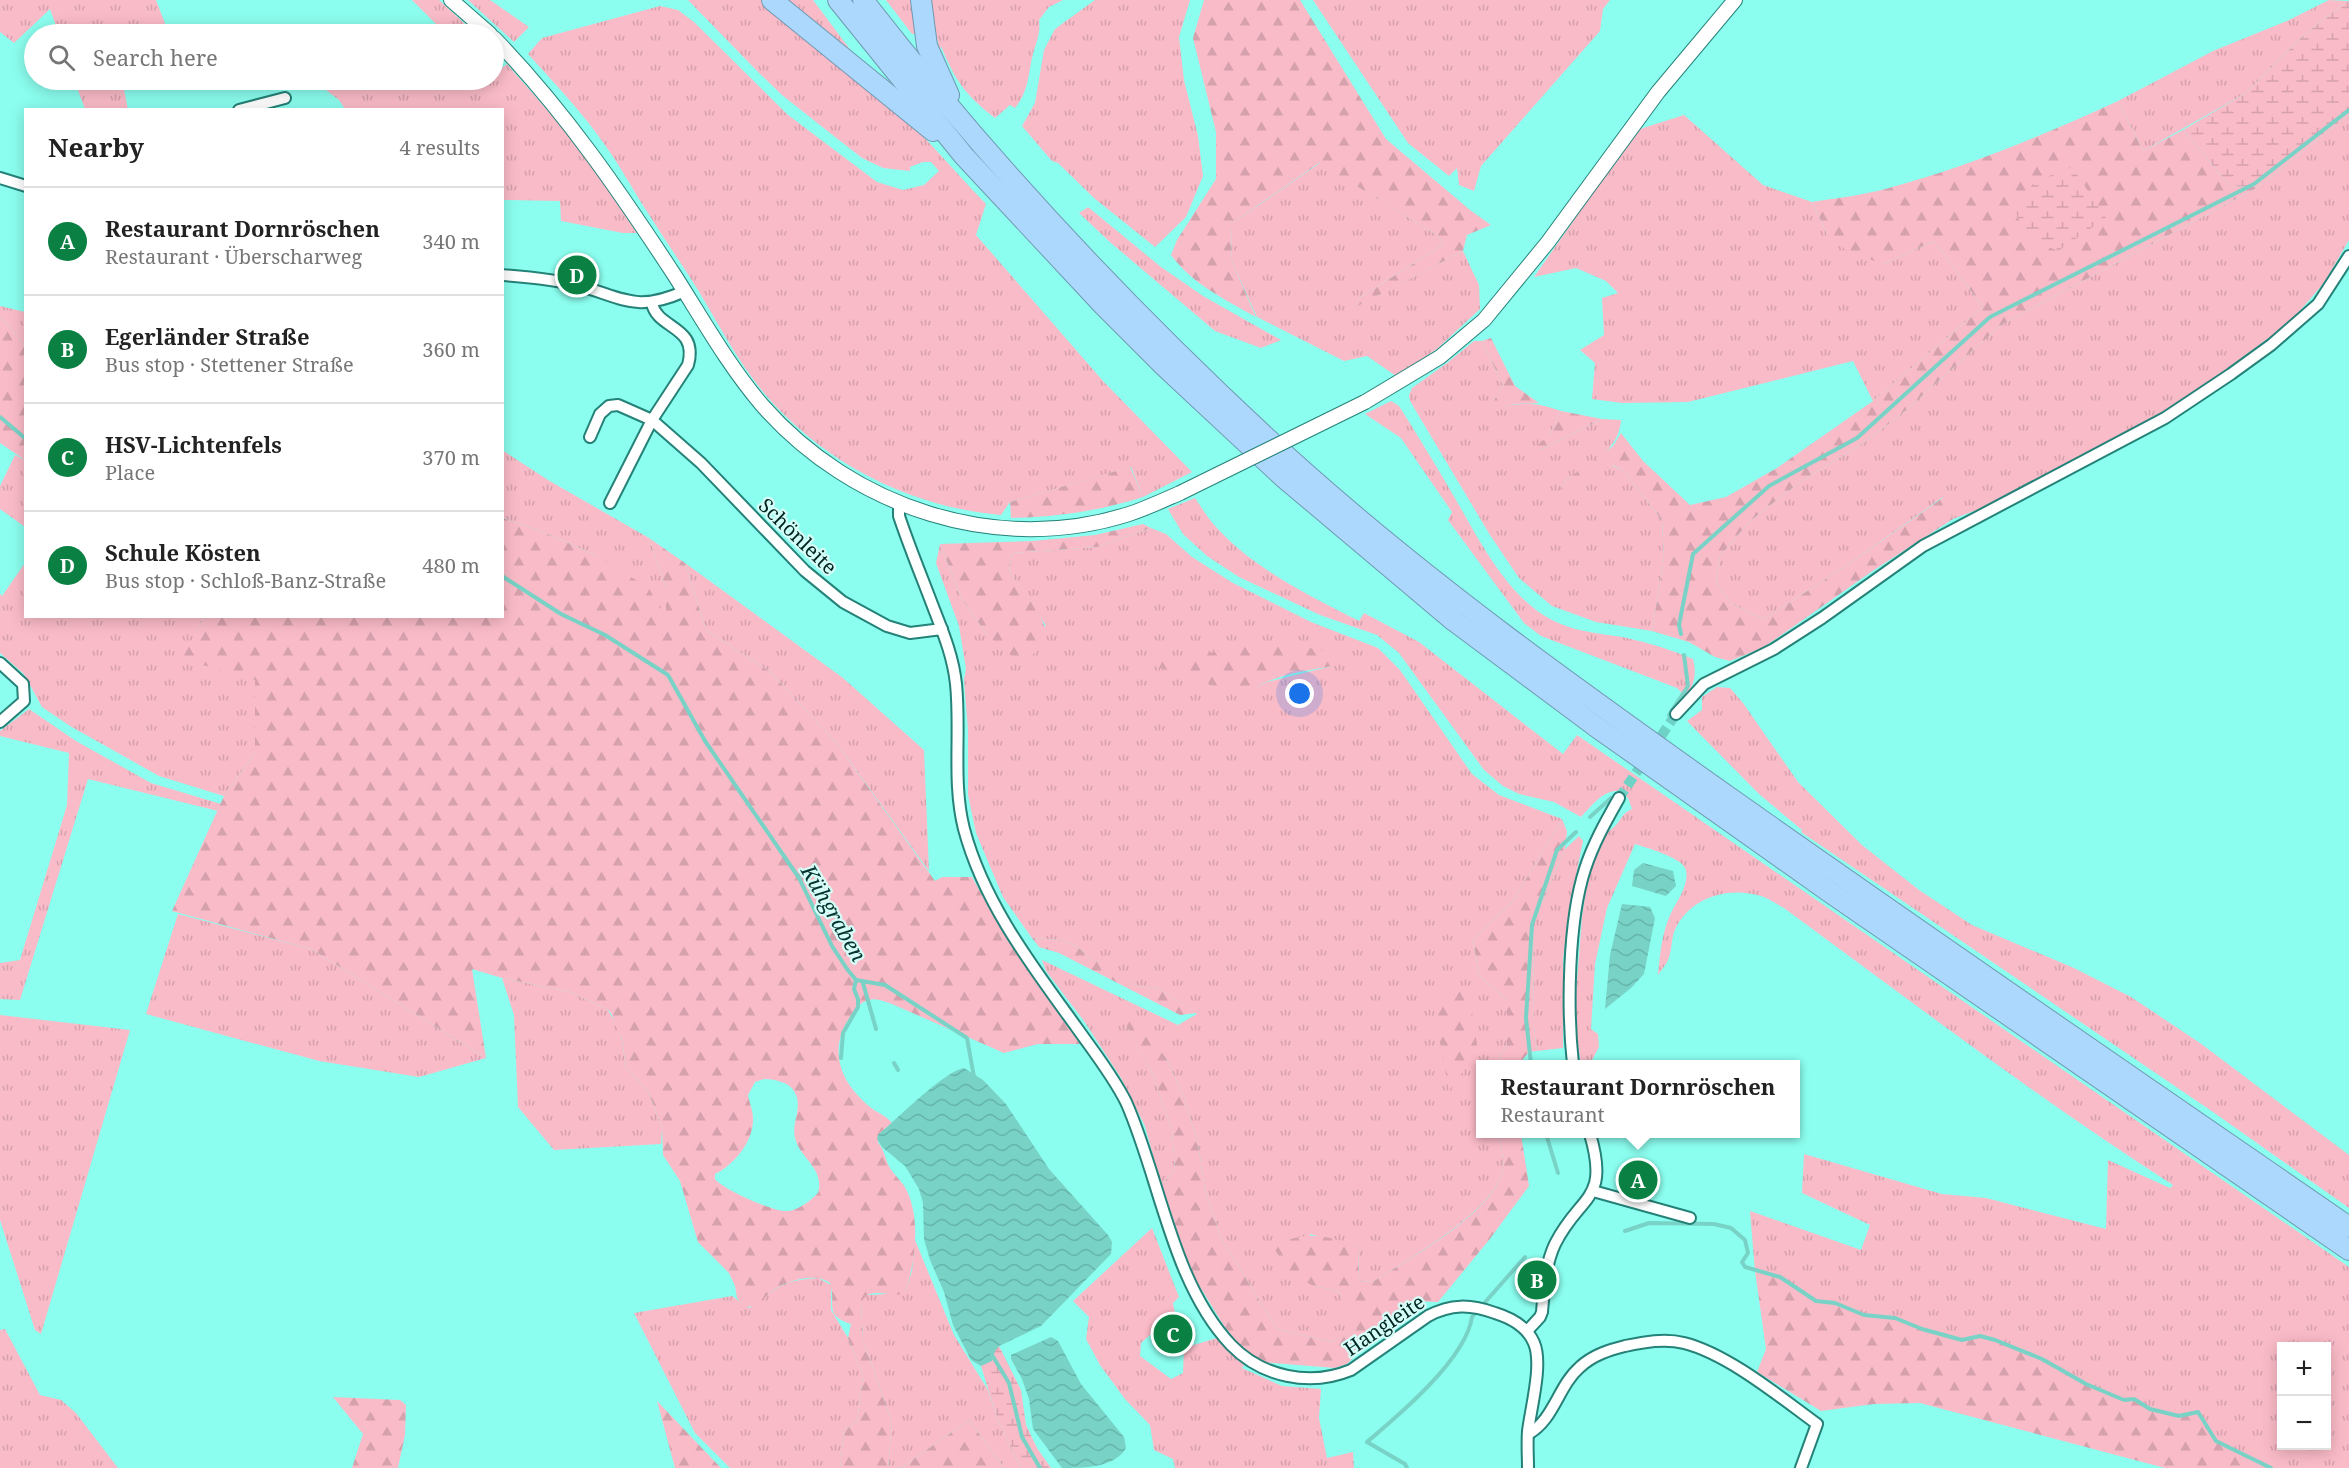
<!DOCTYPE html>
<meta charset="utf-8">
<style>
:root{--surface:#fff;--page:#f6f6f6;--text:#222;--muted:#767676;--line:#e0e0e0;--accent:#0b8043}
body{margin:0;font-family:"Noto Serif",serif;background:var(--page);color:var(--text)}
.controls{position:absolute;right:18px;bottom:18px;display:grid;overflow:hidden;border-radius:0px;box-shadow:0 3px 15px #0003}
.controls button{width:54px;height:54px;display:grid;place-items:center;padding:0;border:0;border-bottom:2px solid var(--line);background:var(--surface);color:var(--text);font:30px sans-serif}
.you{position:absolute;left:1300px;top:694px;width:21px;height:21px;margin:-15px;border:4px solid #fff;border-radius:50%;background:#1a73e8;box-shadow:0 0 0 9px #1a73e833}
.badge{display:grid;place-items:center;width:39px;height:39px;border-radius:50%;background:var(--accent);color:#fff;font-size:20px;font-weight:700}
.pin{position:absolute;translate:-50% -50%;border:3px solid #fff;box-shadow:0 2px 6px #0006}
.popup{position:absolute;left:1476px;top:1060px;width:324px;height:78px;box-sizing:border-box;display:grid;place-content:center;border-radius:0px;background:var(--surface);filter:drop-shadow(0 2px 4px #0005);font-size:20px;white-space:nowrap;color:var(--muted)}
.popup b{font-size:22px;color:var(--text)}
.popup::after{content:'';position:absolute;left:50%;top:100%;margin-left:-12px;border:12px solid transparent;border-top-color:var(--surface)}
.list{margin:0;padding:0;list-style:none}
h2{display:flex;justify-content:space-between;align-items:center;height:78px;margin:0;padding:0 24px;font-size:26px}
h2 small{font-size:20px;font-weight:400;color:var(--muted)}
.list li{display:grid;grid-template-columns:39px 1fr auto;gap:18px;align-items:center;box-sizing:border-box;height:108px;padding:0 24px;border-top:2px solid var(--line)}
.list b{display:block;font-size:22px;white-space:nowrap}
.list p{margin:0;font-size:20px;white-space:nowrap;color:var(--muted)}
.list em{font-size:20px;font-style:normal;color:var(--muted)}
.icon{flex:none;width:33px;height:33px;fill:none;stroke:currentColor;stroke-width:2;stroke-linecap:round;stroke-linejoin:round}
.map{position:relative;flex:none;width:2349px;height:1468px;overflow:hidden}
.search{position:absolute;background:var(--surface);box-shadow:0 3px 15px #0003;left:24px;top:24px;width:480px;height:66px;display:flex;align-items:center;gap:15px;box-sizing:border-box;padding:0 21px;border-radius:33px;color:var(--muted);font-size:22px}
.panel{position:absolute;background:var(--surface);box-shadow:0 3px 15px #0003;left:24px;top:108px;width:480px;height:510px;border-radius:0px}
.map>svg:first-child{display:block}
.grass{fill:url(#grass-tufts);fill-rule:evenodd}
.forest{fill:url(#forest-firs);fill-rule:evenodd}
.wetland{fill:url(#wetland-marsh)}
.water{fill:url(#water-waves)}
.lines{fill:none;stroke-linecap:round;stroke-linejoin:round}
.stream{stroke:#78d2c6;stroke-width:4}
.minor-tunnel{stroke:#6fd2c6;stroke-width:10;stroke-dasharray:10 5;stroke-linecap:butt}
.minor-casing{stroke:#248278;stroke-width:14}
.tertiary-casing{stroke:#248278;stroke-width:16}
.motorway-casing{stroke:#7099b1;stroke-width:22}
.minor{stroke:#fff;stroke-width:10}
.tertiary{stroke:#fff;stroke-width:14}
.motorway{stroke:#acd8fe;stroke-width:20}
.tertiary-bridge-casing{stroke:#248278;stroke-width:16;stroke-linecap:butt}
.tertiary-bridge{stroke:#fff;stroke-width:14}
.labels{text-anchor:middle;dominant-baseline:central;stroke-width:4.5;stroke-linejoin:round;paint-order:stroke}
.street-label{font-size:20px;fill:#002421;stroke:#d4fef7}
.water-label{font-size:21px;font-style:italic;fill:#06332f;stroke:#d4fef7}
</style>
<div class="map">
<svg width="2349" height="1468" viewBox="0 0 2349 1468">
<defs>
<pattern id="grass-tufts" width="24" height="20" patternUnits="userSpaceOnUse" patternTransform="scale(1.5)"><rect width="24" height="20" fill="#fabbc8"/><path d="M3 7l-1-3M5 7V3M7 7l1-3M15 17l-1-3M17 17v-4M19 17l1-3" fill="none" stroke="#d4a1ac"/></pattern>
<pattern id="forest-firs" width="22" height="20" patternUnits="userSpaceOnUse" patternTransform="scale(1.5)"><rect width="22" height="20" fill="#fabbc8"/><path d="M5 1l3.5 6h-7zM16 11l3.5 6h-7z" fill="#d4a1ac"/></pattern>
<pattern id="wetland-marsh" width="20" height="14" patternUnits="userSpaceOnUse" patternTransform="scale(1.5)"><rect width="20" height="14" fill="#fabbc8"/><path d="M1 5h8M5 5V1M11 12h8M15 12V8" fill="none" stroke="#d4a1ac"/></pattern>
<pattern id="water-waves" width="16" height="10" patternUnits="userSpaceOnUse" patternTransform="scale(1.5)"><rect width="16" height="10" fill="#78d2c6"/><path d="M0 5q4-4 8 0t8 0" fill="none" stroke="#66b4aa"/></pattern>
</defs>
<rect width="100%" height="100%" fill="#8bfeef"/>
<g class="grass">
<path d="M0,0H156L169,34H59L50,9L14,43L0,32Z"/>
<path d="M412,0H439L476,34H446Z"/>
<path d="M468,0H490L529,27L514,42Z"/>
<path d="M688,0H762C803,42 851,70 894,108C927,138 955,172 986,204L976,235L1103,381L1192,472L1143,497L1131,467L1010,502L1001,515C910,507 823,463 764,393C738,362 719,325 698,290C682,264 664,239 648,213C634,192 622,169 607,148C584,114 555,84 528,54L542,38L660,6L678,10L694,22L788,115L877,182L903,190L924,185L939,171L931,162H923L910,167V171L883,168L862,158L830,133L782,95L759,73Z"/>
<path d="M784,0H813L858,60Z"/>
<path d="M886,0H914L915,34H912Z"/>
<path d="M931,0H1063L1049,7L1039,20C1041,35 1035,44 1032,58C1028,77 1028,92 1015,108L1010,105L995,118C965,95 955,80 941,46L940,52L931,11Z"/>
<path d="M1095,0H1190L1179,37L1184,80L1198,136L1203,176L1186,217L1155,247L1094,198L1058,163L1052,161L1022,126L1035,103L1044,50L1055,29Z"/>
<path d="M1313,0H1610L1603,9L1600,31L1481,166L1474,191L1459,185L1457,168L1449,176L1408,143Z"/>
<path d="M2329,0L2347,1L2304,35L2246,93L2143,151L2118,101L2213,51L2289,20Z"/>
<path d="M507,64L579,146L637,233H623L561,221L560,201L503,200L502,110L345,109L339,100L322,87L343,80H432C444,84 458,88 470,85C479,83 485,80 494,80V74Z"/>
<path d="M74,80H151L124,89L128,110L85,109Z"/>
<path d="M1684,115L1763,185L1812,202L1827,234L1884,264L1934,241L1983,307L1873,401L1853,361L1688,402L1622,403L1592,399L1595,363L1580,350L1604,335L1602,298L1618,293L1606,281L1576,268L1534,277L1637,130Z"/>
<path d="M2349,115V240L2324,283L2290,322L2196,392L2139,427L1995,503L1953,519L1943,497L1849,564L1764,619L1732,604L1716,583L1720,556L1750,521L1800,482L1865,442L1904,412L2001,325L2258,187Z"/>
<path d="M1320,163L1437,235L1444,244L1358,299L1353,308L1463,251L1479,285L1480,309L1437,349L1396,376L1367,356L1344,361L1257,317L1232,262L1231,224Z"/>
<path d="M1088,207L1161,267L1203,296L1281,340L1261,348L1215,331L1111,243L1079,213Z"/>
<path d="M0,306L25,312V346L0,316Z"/>
<path d="M1474,341H1482L1503,385L1489,410C1519,403 1531,400 1561,411L1550,434L1539,445L1540,450L1602,419L1621,420C1619,451 1589,464 1565,481L1561,489L1612,465L1624,471L1662,520L1664,558L1652,631L1596,622L1552,606L1519,578L1490,535L1410,401L1409,395L1412,388L1447,363Z"/>
<path d="M1391,401L1399,406C1416,433 1433,460 1449,488C1476,533 1504,595 1552,620C1578,633 1600,633 1627,638C1650,643 1672,650 1693,659C1697,675 1694,684 1686,697L1677,688L1541,636L1524,623L1448,520L1452,512L1401,438L1365,414Z"/>
<path d="M502,450L548,480L649,538L666,588V623L597,556L553,536L503,518Z"/>
<path d="M15,455L25,460V527L0,509V486Z"/>
<path d="M1195,498C1202,508 1208,519 1217,528C1256,570 1308,595 1359,621L1364,613L1419,642L1563,754L1577,735L2349,1267V1468H2271L2216,1441L2198,1412L2179,1416L2150,1409L2134,1399L2124,1400L2086,1384L2042,1359L1995,1340L1980,1336L1962,1340L1922,1329L1895,1318L1864,1315L1835,1303L1816,1301L1780,1277L1755,1271L1750,1211L1861,1250L1870,1225L1802,1193L1804,1154L1942,1194L1986,1198L2106,1229L2108,1160L2170,1188L2173,1185C2039,1099 1912,1002 1784,908C1778,905 1771,900 1764,897C1730,885 1688,897 1674,932C1671,941 1672,951 1668,960C1666,965 1661,970 1658,975C1660,953 1662,931 1672,911C1678,900 1691,881 1685,868C1680,857 1647,848 1635,844L1607,908L1595,964L1591,1029L1598,1034L1599,1047L1590,1064H1581L1574,1020L1582,917L1588,875L1605,833C1621,826 1619,814 1632,809L1628,798L1621,791C1603,789 1592,806 1581,817L1554,802L1519,794L1503,786L1484,770L1399,653L1377,635L1320,615L1239,577L1207,556L1183,534L1168,509ZM2282,1346H2326V1446H2282Z"/>
<path d="M1151,528L1166,534L1192,557L1233,583L1311,622L1378,648L1400,670L1472,774L1499,795L1562,819L1513,901L1473,940L1479,976L1507,1000V1044L1496,1064H1480V1134H1498C1501,1148 1507,1165 1500,1179C1484,1216 1408,1260 1374,1281L1359,1282L1358,1247L1310,1234L1314,1286L1338,1291L1358,1329L1331,1342L1277,1329L1221,1238L1205,1190L1198,1144L1184,1097L1166,1058L1125,1022L1153,1075L1172,1130L1175,1170L1161,1185L1145,1126L1121,1078L1084,1021L1046,971L1042,960L1178,1025L1197,1014L1160,989L1138,986L1119,976L1113,962L1091,960C1073,938 1059,940 1032,938L1003,897L976,833L968,795V730L964,680L966,669L959,626L936,563L940,544L962,599L988,636L1046,626L1030,600L1009,572L1012,553L1097,547ZM1279,642L1332,666L1267,682L1250,690Z"/>
<path d="M25,563L26,616L201,617L203,619L183,659L256,679L255,753L224,796L159,776L70,726L42,707L24,674L0,653V594L2,596Z"/>
<path d="M685,563L843,678L924,750L929,871L835,741L769,671L706,630Z"/>
<path d="M1717,687L1730,688L1743,703L1798,782L1862,845L1919,890L1972,925L2074,968L2131,997L2200,1043L2349,1155V1208L2213,1112L1801,832L1802,830L1759,794L1687,721L1702,710V697Z"/>
<path d="M29,709L76,741L151,783L221,804L218,811L88,779L20,1000L0,999V963L20,960L67,805L69,753L0,736V731Z"/>
<path d="M1579,836L1583,841L1569,910L1563,959V1048L1537,1051L1534,1027L1533,924L1565,849Z"/>
<path d="M178,914L311,949L486,1058L419,1077L319,1061L146,1014Z"/>
<path d="M502,978L570,992L607,1009L617,1025L622,1041L626,1067L648,1091L662,1128L661,1144L554,1150L518,1107L514,1015Z"/>
<path d="M0,1015L130,1030L41,1334L35,1330L0,1220Z"/>
<path d="M1152,1228L1179,1297L1173,1303L1175,1313L1141,1343L1140,1356L1171,1379L1183,1373L1184,1348L1220,1337L1246,1362L1242,1368L1282,1386L1321,1389L1319,1418L1327,1458L1353,1452L1354,1468H1175L1173,1459L1154,1450L1150,1425L1125,1399L1100,1365L1086,1339L1089,1317L1073,1301Z"/>
<path d="M915,1240L954,1335L988,1390L998,1421L1021,1468H1004L969,1420L901,1468H888L892,1422L863,1340L861,1303L863,1297L868,1295L905,1293L912,1271Z"/>
<path d="M818,1278L831,1285V1310L848,1338L863,1376L857,1422L844,1430L840,1468H730L695,1433L634,1313L732,1296L749,1308C760,1302 769,1292 781,1286C792,1280 806,1279 818,1278Z"/>
<path d="M5,1329L40,1395L61,1400L76,1413L118,1468H0V1330Z"/>
</g>
<g class="forest">
<path d="M1204,0H1300L1386,139L1470,210L1491,225L1467,235L1463,251L1352,309L1358,299L1444,244L1437,235L1319,163L1231,224L1232,262L1256,317C1226,300 1192,284 1171,255L1177,240L1216,179V132L1193,38Z"/>
<path d="M2118,101L2143,151L2183,130L2230,186L2258,187L2001,325L1904,412L1865,442L1800,482L1750,521L1720,556L1716,583L1732,604L1764,619L1849,564L1944,497L1953,519L1874,570L1780,636L1762,648L1730,661L1715,657L1689,642L1652,631L1664,558L1662,520L1624,471L1613,465L1560,490L1565,481L1613,446L1621,433L1643,461L1690,505L1726,497L1777,468L1873,401L1983,307L1934,241L1884,264L1850,253L1827,234L1812,202C1837,198 1864,195 1889,188C1967,167 2044,135 2118,101Z"/>
<path d="M0,316L25,346V460L0,443Z"/>
<path d="M1491,338L1515,386L1539,403L1515,404L1488,411L1503,385L1482,341Z"/>
<path d="M1561,411L1602,419L1540,450L1538,445L1550,434Z"/>
<path d="M1130,467L1143,497C1099,511 1057,517 1011,518L1010,502Z"/>
<path d="M503,518L553,536L597,556L649,588L666,621V588L649,538L685,563L706,630L769,671L835,741L935,881L942,877H972C1004,936 1042,989 1080,1044H1038L1004,1053L892,1004C872,997 866,996 852,1014C827,1048 839,1081 870,1107C877,1113 886,1115 892,1123L879,1134L878,1143C885,1150 885,1160 890,1168C895,1176 903,1182 907,1191C921,1221 915,1263 905,1293C891,1299 869,1284 861,1303L863,1340L892,1422L888,1468H840L844,1430L857,1422L863,1376L848,1338L851,1324C822,1314 837,1305 830,1283C816,1272 789,1280 775,1289C764,1296 758,1310 743,1306L737,1298L735,1286L729,1273L698,1242L680,1181L663,1155L662,1128L648,1091L626,1067L622,1040L611,1013L607,1009L570,992L502,978L472,969L486,1058L311,949L172,911L224,796L255,753V680L182,659L203,619L201,617L502,616ZM764,1079C774,1079 789,1082 794,1091C804,1107 791,1122 795,1138C800,1159 825,1168 818,1193C810,1201 800,1209 789,1211C775,1213 724,1190 715,1179V1174C734,1165 754,1141 753,1118C753,1110 749,1102 748,1095L755,1082Z"/>
<path d="M1143,524L1151,528L1097,547L1012,553L1009,572C1019,586 1053,623 1044,641C1039,649 1029,658 1022,665L988,636L962,599L940,544L1033,541L1095,535Z"/>
<path d="M1279,642L1336,653L1341,661L1332,666C1307,671 1262,676 1246,696L1145,663Z"/>
<path d="M1562,819L1567,831L1565,849L1533,924L1534,1027L1537,1051L1529,1052L1519,1064H1496L1507,1044V1000L1479,976L1473,940L1513,901Z"/>
<path d="M1032,938C1059,940 1073,938 1091,960L1113,961L1120,976L1138,986L1160,989L1196,1013L1180,1015L1059,953L1039,947Z"/>
<path d="M1459,983L1470,999L1478,1051L1449,1091L1431,993Z"/>
<path d="M1124,1021H1138L1166,1058L1184,1097L1198,1144L1205,1190L1221,1238L1277,1329L1331,1342L1357,1329L1338,1291L1314,1286L1292,1276L1273,1247C1304,1229 1326,1235 1358,1247L1359,1282L1374,1281C1408,1260 1484,1217 1500,1179C1507,1165 1501,1148 1498,1134H1521L1529,1186L1489,1240L1438,1302L1409,1301L1347,1364L1335,1368L1261,1362L1238,1344L1224,1326L1189,1269L1161,1185L1175,1170L1172,1130L1153,1075Z"/>
<path d="M1755,1271L1780,1277L1816,1301L1835,1303L1864,1315L1895,1318L1922,1329L1962,1340L1980,1336L1995,1340L2042,1359L2086,1384L2124,1400L2134,1399L2150,1409L2179,1416L2198,1412L2216,1441L2271,1468H2165L1920,1403L1874,1404L1821,1411L1757,1372L1766,1349Z"/>
<path d="M333,1397L400,1400L406,1405L405,1435L398,1468H352L363,1434Z"/>
<path d="M657,1401L721,1468H675Z"/>
<path d="M969,1420L1004,1468H901Z"/>
</g>
<g class="wetland">
<path d="M2347,1H2349V115L2258,187L2230,186L2183,130L2246,93L2304,35Z"/>
<path d="M2072,167L2106,218L2058,251L2027,238L2015,211L2034,182Z"/>
<path d="M999,1346L1021,1390L1026,1425L1037,1448L1051,1468H1021L998,1421L981,1366Z"/>
</g>
<g class="water">
<path d="M1643,863L1673,871L1676,886L1666,896L1632,886L1634,870Z"/>
<path d="M1622,904L1650,907L1655,918L1644,974L1631,988L1605,1009L1610,955Z"/>
<path d="M964,1068L983,1080L1006,1104L1049,1169L1108,1235L1112,1242L1111,1254L1041,1326L999,1346L995,1351L992,1361L981,1366L971,1360L953,1325L944,1292L930,1260L924,1239L923,1203L919,1189L905,1166L882,1147L877,1139L878,1135C897,1119 943,1072 964,1068Z"/>
<path d="M1051,1337L1058,1341L1081,1384L1124,1437L1126,1448C1115,1468 1083,1468 1062,1468L1033,1429L1029,1399L1022,1379L1011,1359V1355Z"/>
</g>
<g class="lines">
<g class="stream">
<path d="M0,417L26,439"/>
<path d="M502,576L561,614L605,635L668,675L705,741L799,878L832,946L847,969L856,980L885,985L967,1038L974,1077"/>
<path d="M1681,634L1679,625L1693,554L1769,486L1857,438L1990,317L2254,184L2349,110"/>
<path d="M1669,715L1688,686L1684,655"/>
<path d="M1590,817L1611,798"/>
<path d="M863,983L876,1029"/>
<path d="M841,1058L843,1033L858,1007V999L854,989L856,980"/>
<path d="M894,1063L898,1070"/>
<path d="M1531,1064L1526,1018L1532,925L1557,850L1576,832"/>
<path d="M1546,1134L1558,1173"/>
<path d="M1625,1231L1649,1223L1714,1224L1731,1228L1745,1240L1748,1253L1742,1262L1745,1267L1780,1277L1816,1301L1835,1303L1864,1315L1895,1318L1922,1329L1962,1340L1980,1336L1995,1340L2042,1359L2086,1384L2124,1400L2134,1399L2150,1409L2179,1416L2198,1412L2216,1441L2271,1468"/>
<path d="M992,1355L1009,1383L1022,1437L1040,1468"/>
<path d="M1407,1468L1405,1464L1367,1442C1399,1415 1466,1359 1472,1317L1525,1257"/>
</g>
<path class="minor-tunnel" d="M1619,798L1676,714"/>
<g class="minor-casing">
<g id="minor">
<path d="M239,110L285,98"/>
<path d="M0,178L26,186"/>
<path d="M502,275C527,277 553,279 577,285C624,298 636,313 685,291"/>
<path d="M590,437L600,414L609,406L618,405L652,420L701,463L805,571L843,602L887,626L910,633L942,629"/>
<path d="M610,503L652,420L688,365C699,325 657,330 652,303"/>
<path d="M899,504V516C909,546 921,575 932,604C942,630 953,655 956,684C961,732 952,782 964,829C984,904 1033,967 1077,1028C1094,1052 1113,1076 1126,1102C1160,1178 1172,1283 1231,1345C1262,1377 1310,1387 1351,1370L1428,1316C1451,1304 1470,1304 1495,1313C1511,1318 1527,1326 1534,1343C1543,1364 1531,1407 1528,1431C1527,1443 1528,1456 1528,1468"/>
<path d="M0,663L23,684L24,701L0,722"/>
<path d="M1676,714L1704,684L1774,649L1822,618L1923,546L2165,418L2231,374L2271,345L2318,304L2349,256"/>
<path d="M1573,1064C1567,1010 1568,921 1585,869C1593,844 1606,821 1619,798"/>
<path d="M1593,1191L1690,1218"/>
<path d="M1527,1331L1540,1317L1542,1312C1544,1290 1545,1265 1555,1244C1580,1194 1610,1202 1590,1134"/>
<path d="M1528,1434C1554,1420 1558,1386 1580,1367C1593,1355 1609,1350 1625,1346C1644,1342 1665,1338 1684,1343C1728,1354 1780,1397 1817,1424L1801,1468"/>
</g>
</g>
<g class="tertiary-casing">
<g id="tertiary">
<path d="M451,0L490,34"/>
<path d="M494,38C564,110 620,192 675,276C703,320 728,365 762,405C852,508 998,556 1129,514C1147,508 1164,500 1180,493"/>
<path d="M1365,402L1440,357L1484,320L1548,242L1658,92L1735,0"/>
</g>
</g>
<g class="motorway-casing">
<g id="motorway">
<path d="M772,0L933,131"/>
<path d="M838,0L964,156L1103,305L1165,367L1283,477L1454,621L1595,726L1828,891L2349,1250"/>
<path d="M863,0C992,166 1137,320 1293,462C1431,586 1582,693 1733,800C1937,944 2143,1085 2349,1227"/>
<path d="M921,0L927,46L949,95"/>
</g>
</g>
<use href="#minor" class="minor"/>
<use href="#tertiary" class="tertiary"/>
<use href="#motorway" class="motorway"/>
<g class="tertiary-bridge-casing">
<path id="tertiary-bridge" d="M1180,493L1365,402"/>
</g>
<use href="#tertiary-bridge" class="tertiary-bridge"/>
</g>
<g class="labels">
<g class="street-label">
<text transform="translate(798 536) rotate(44)">Schönleite</text>
<text transform="translate(1384 1325) rotate(-34)">Hangleite</text>
</g>
<g class="water-label">
<text transform="translate(834 913) rotate(60)">Kühgraben</text>
</g>
</g>
</svg>
<div class="controls">
<button>+</button>
<button>−</button>
</div>
<div class="you"></div>
<div class="pin badge" style="left:1638px;top:1180px">A</div>
<div class="popup"><b>Restaurant Dornröschen</b>Restaurant</div>
<div class="pin badge" style="left:1537px;top:1280px">B</div>
<div class="pin badge" style="left:1173px;top:1334px">C</div>
<div class="pin badge" style="left:577px;top:275px">D</div>
<div class="search"><svg class="icon" aria-label="search" viewBox="0 0 24 24"><circle cx="10" cy="10" r="6"/><path d="M15 15l6 6"/></svg>Search here</div>
<section class="panel">
<h2>Nearby<small>4 results</small></h2>
<ul class="list">
<li><span class="badge">A</span><div><b>Restaurant Dornröschen</b><p>Restaurant · Überscharweg</p></div><em>340 m</em></li>
<li><span class="badge">B</span><div><b>Egerländer Straße</b><p>Bus stop · Stettener Straße</p></div><em>360 m</em></li>
<li><span class="badge">C</span><div><b>HSV-Lichtenfels</b><p>Place</p></div><em>370 m</em></li>
<li><span class="badge">D</span><div><b>Schule Kösten</b><p>Bus stop · Schloß-Banz-Straße</p></div><em>480 m</em></li>
</ul>
</section>
</div>
